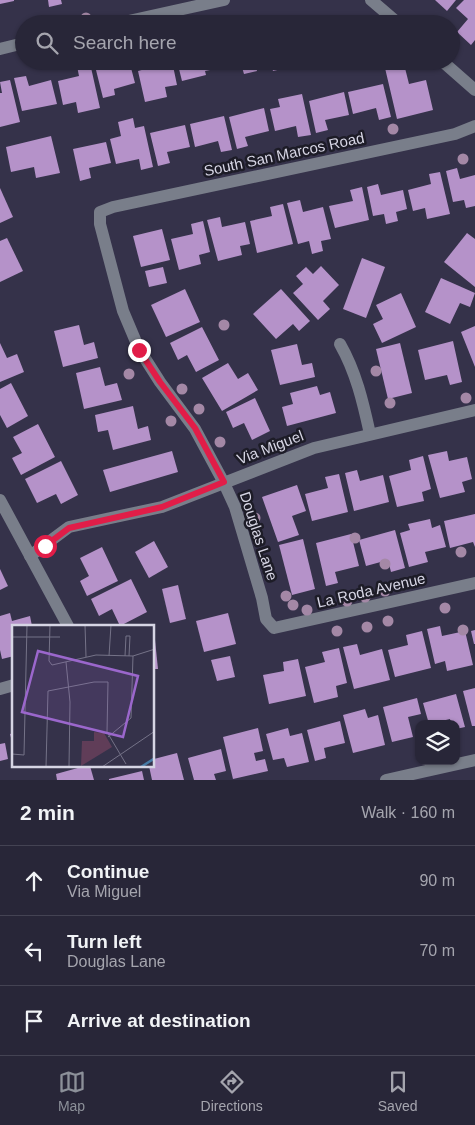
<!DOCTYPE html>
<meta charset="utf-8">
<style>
:root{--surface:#282638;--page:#343243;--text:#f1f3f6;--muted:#a5a5ae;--line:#444353;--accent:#8c9099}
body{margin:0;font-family:Arial,sans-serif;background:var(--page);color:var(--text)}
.controls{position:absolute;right:15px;bottom:15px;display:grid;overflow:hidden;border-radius:10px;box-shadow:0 1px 4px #0004}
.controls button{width:45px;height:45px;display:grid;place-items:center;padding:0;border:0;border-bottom:1px solid var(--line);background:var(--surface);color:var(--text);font:25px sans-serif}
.stop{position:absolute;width:15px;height:15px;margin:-11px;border:4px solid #e11d48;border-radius:50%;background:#fff}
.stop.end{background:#e11d48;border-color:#fff;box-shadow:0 1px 5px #0008}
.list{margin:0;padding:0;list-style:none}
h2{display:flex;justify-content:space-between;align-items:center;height:65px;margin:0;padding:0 20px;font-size:21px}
h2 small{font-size:16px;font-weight:400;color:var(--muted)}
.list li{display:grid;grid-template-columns:32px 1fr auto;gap:15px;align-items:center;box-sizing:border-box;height:70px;padding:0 20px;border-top:1px solid var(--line)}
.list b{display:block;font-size:19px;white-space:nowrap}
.list p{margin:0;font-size:16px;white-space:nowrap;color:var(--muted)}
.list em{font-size:16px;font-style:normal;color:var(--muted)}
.icon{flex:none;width:28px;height:28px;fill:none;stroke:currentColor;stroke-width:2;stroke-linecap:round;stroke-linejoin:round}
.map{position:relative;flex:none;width:475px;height:780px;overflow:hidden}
.search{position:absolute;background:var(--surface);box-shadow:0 1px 4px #0004;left:15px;right:15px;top:15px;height:55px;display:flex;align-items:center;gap:12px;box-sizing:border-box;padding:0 18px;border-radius:28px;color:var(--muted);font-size:19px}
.sheet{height:275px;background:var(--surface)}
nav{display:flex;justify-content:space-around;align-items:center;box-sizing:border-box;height:70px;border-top:1px solid var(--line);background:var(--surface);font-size:14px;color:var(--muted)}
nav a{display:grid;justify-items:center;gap:2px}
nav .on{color:var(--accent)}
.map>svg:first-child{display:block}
.building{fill:#b592c9}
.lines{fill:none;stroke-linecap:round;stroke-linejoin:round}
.minor{stroke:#797e8a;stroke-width:12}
.tree{fill:#a488a6}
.route{stroke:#e11d48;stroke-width:6}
.labels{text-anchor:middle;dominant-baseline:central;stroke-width:5;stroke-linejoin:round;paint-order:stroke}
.street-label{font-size:15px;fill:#d6d5e4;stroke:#1d1c27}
.inset-river{fill:none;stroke:#457aa5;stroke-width:2.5}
.inset-road{fill:none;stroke:#757388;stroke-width:1}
.view{fill:#9b67cc;fill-opacity:0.15;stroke:#9b67cc;stroke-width:2.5}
.inset-edge{fill:none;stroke:#d6d5e4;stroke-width:2.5}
</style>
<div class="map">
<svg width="475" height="780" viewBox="0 0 475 780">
<rect width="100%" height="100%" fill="#35324a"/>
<g class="building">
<path d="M0,0H14V1L0,4Z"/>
<path d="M48,0H61L62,4L49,7Z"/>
<path d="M435,0H456L447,11Z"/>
<path d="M464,0H475V40L471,45L457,32L468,19L456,8Z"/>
<path d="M106,61L108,69L130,64L135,83L114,89L115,95L103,98L94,62Z"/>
<path d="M148,61H172L177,85L165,87L167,97L145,102L138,71L149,68Z"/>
<path d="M177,61H213L215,69L205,71L206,75L182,81Z"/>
<path d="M218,61H255L257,71L244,74L241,64L220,69Z"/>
<path d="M270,61H284L286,68L273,71Z"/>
<path d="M90,63L100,108L78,113L76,102L63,105L58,81L79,76L77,66Z"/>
<path d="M404,64L409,84L426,80L433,110L397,119L385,68Z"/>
<path d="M26,76L29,86L51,80L57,104L22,111L14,78Z"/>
<path d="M10,80L20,122L0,127V93H2L0,82Z"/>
<path d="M383,84L391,117L379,120L376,108L353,114L348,92Z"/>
<path d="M344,92L349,115L325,120L328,130L316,133L309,101Z"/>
<path d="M302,94L311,135L298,137L296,126L275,131L270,109L280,107L278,99Z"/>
<path d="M264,108L269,131L245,137L248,146L237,149L229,117Z"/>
<path d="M224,116L232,150L221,152L218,141L195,147L190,124Z"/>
<path d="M133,118L135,128L144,126L153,167L141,170L139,159L116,164L110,139L121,136L118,122Z"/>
<path d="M185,125L190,147L167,152L170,163L158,166L150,133Z"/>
<path d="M51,136L60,173L36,178L34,167L11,172L6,147Z"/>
<path d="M106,142L111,163L89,168L91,178L80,181L73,149Z"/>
<path d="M457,168L460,179L475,175V206L466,208L464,200L453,202L446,171Z"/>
<path d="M440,172L450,214L427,219L425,208L413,211L408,190L431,184L429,174Z"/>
<path d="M378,184L381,195L403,190L407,209L396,212L398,221L386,224L384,214L373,216L367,187Z"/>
<path d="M362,187L369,220L335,228L329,206L353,201L350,190Z"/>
<path d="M0,188L13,217L0,223Z"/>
<path d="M300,200L303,212L323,207L331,239L321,241L323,251L312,254L309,241L298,244L287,203Z"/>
<path d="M283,204L293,244L257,253L250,221L272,216L270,207Z"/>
<path d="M220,217L222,227L245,222L250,244L240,246L242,255L218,261L207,220Z"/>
<path d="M203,221L210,252L199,255L201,264L179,270L171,239L193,234L191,224Z"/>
<path d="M162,229L170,260L141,267L133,236Z"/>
<path d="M467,233L475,239V287L444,262Z"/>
<path d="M7,238L23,271L0,282V241Z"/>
<path d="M362,258L385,267L366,318L343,309Z"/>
<path d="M321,266L339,285L323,301L330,309L318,320L293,293L303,284L296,276L306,267L313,274Z"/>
<path d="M163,267L167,283L149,287L145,271Z"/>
<path d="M441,278L475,293L470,307L460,303L450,324L425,312Z"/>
<path d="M185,289L200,322L166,337L151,305Z"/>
<path d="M281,289L310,321L299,331L293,324L276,339L253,314Z"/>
<path d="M401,293L416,327L382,343L373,324L383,319L376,305Z"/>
<path d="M79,325L84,345L94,342L98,358L63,367L54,331Z"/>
<path d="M475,326V367L461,332Z"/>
<path d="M202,327L219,360L196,372L187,355L178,360L170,343Z"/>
<path d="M453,341L462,382L450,385L447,375L425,380L418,350Z"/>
<path d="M0,343L7,358L17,354L24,372L0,382Z"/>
<path d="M400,343L412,393L388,399L376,349Z"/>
<path d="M297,344L302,365L312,363L315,377L280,385L271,350Z"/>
<path d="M228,363L238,379L248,373L258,390L222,411L202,378Z"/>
<path d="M100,367L105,386L117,383L122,400L84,409L76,373Z"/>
<path d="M11,383L28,416L7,428L0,415V389Z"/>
<path d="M317,386L320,395L330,392L336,413L287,426L282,407L293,404L290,393Z"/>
<path d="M255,398L270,431L252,440L244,423L233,428L226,412Z"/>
<path d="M133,406L138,429L148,426L151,440L113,450L108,430L98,432L95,415Z"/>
<path d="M38,424L55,457L21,475L12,458L22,453L13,437Z"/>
<path d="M172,451L178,472L110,492L103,470Z"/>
<path d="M447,451L449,461L467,457L472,479L462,482L465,492L440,498L428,455Z"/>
<path d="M423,456L431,489L422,492L424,501L397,507L389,476L411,470L409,460Z"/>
<path d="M61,461L78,495L61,504L56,494L37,503L25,479Z"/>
<path d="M357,470L360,481L383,475L389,502L354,511L345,473Z"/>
<path d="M339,474L348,512L312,521L305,494L328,488L325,477Z"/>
<path d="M297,485L306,511L292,516L299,535L278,542L262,497Z"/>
<path d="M475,514V547L473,542L450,548L444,521Z"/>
<path d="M430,519L432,528L440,525L446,547L425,552L428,562L409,567L400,533L410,530L408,524Z"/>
<path d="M395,530L405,568L391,572L388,560L366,566L359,540Z"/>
<path d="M351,534L359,566L335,572L338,583L326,586L316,543Z"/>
<path d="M303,539L315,589L292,595L279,545Z"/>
<path d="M154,541L168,567L149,578L135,552Z"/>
<path d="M102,547L118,581L87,596L80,581L89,576L80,558Z"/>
<path d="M0,569L8,586L0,590Z"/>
<path d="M131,579L147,612L120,626L112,609L99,616L91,599Z"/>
<path d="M178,585L186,619L170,623L162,589Z"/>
<path d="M10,613L12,621L30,616L32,626H14V656L2,659L0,650V616Z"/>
<path d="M228,613L236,644L204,652L196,621Z"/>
<path d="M440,626L442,636L465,631L473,665L447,671L445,661L435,664L427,629Z"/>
<path d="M475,630V644H474L471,631Z"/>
<path d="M422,631L431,668L395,677L388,650L408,645L406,635Z"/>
<path d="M154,640H155L158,669H154Z"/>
<path d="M357,644L360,655L382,649L390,680L354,689L343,647Z"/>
<path d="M339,648L347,683L336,686L338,697L314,703L305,667L325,662L322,652Z"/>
<path d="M230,656L235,677L217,681L211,660Z"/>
<path d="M298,659L306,696L269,704L263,675L284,671L283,662Z"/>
<path d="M475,688V726H472L463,691Z"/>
<path d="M456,694L465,727L456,729V724H451L450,719L429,724L423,703Z"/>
<path d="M417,698L421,714L408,717L413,737L392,742L383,707Z"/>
<path d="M365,709L368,718L378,715L385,745L353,753L343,715Z"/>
<path d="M340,721L345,743L324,748L326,758L315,761L307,730Z"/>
<path d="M258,728L263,751L254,753L256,761L265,759L268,771L233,779L223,737Z"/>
<path d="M288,728L290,736L302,733L309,762L287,767L284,758L273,760L266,734Z"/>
<path d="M14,733V745H13L10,734Z"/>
<path d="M5,743L8,759L0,761V744Z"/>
<path d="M221,749L226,771L214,774L216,780H194L188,758Z"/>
<path d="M177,753L184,780H152L149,766H154V759Z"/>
<path d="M85,766H90L94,780H57L56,774Z"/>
<path d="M142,771L144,780H109V779Z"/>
</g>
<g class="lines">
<g class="minor">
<path d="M371,0L399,24"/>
<path d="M115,24L224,0"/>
<path d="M0,49L24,43"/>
<path d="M442,61L475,90"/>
<path d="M475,126L455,134L113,207L100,212V224L123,311L139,349L160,382L195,429L224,483L235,507L262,598L266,619L274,628L475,583"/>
<path d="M340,344C356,372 363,402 370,434"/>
<path d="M0,500L68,626"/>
<path d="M30,556L69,527L162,507L314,448L475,410"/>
<path d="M0,689L14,685"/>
<path d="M386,780L475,760"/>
</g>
</g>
<g class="tree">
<circle cx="86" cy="18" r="5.5"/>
<circle cx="393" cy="129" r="5.5"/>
<circle cx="463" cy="159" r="5.5"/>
<circle cx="224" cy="325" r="5.5"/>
<circle cx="376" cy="371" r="5.5"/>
<circle cx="129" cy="374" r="5.5"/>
<circle cx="182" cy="389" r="5.5"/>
<circle cx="466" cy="398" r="5.5"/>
<circle cx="390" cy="403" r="5.5"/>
<circle cx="199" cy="409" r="5.5"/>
<circle cx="171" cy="421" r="5.5"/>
<circle cx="220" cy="442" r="5.5"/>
<circle cx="255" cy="518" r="5.5"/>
<circle cx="355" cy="538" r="5.5"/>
<circle cx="461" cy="552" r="5.5"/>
<circle cx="385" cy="564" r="5.5"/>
<circle cx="385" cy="591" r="5.5"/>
<circle cx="286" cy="596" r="5.5"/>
<circle cx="365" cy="597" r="5.5"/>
<circle cx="347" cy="601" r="5.5"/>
<circle cx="293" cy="605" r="5.5"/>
<circle cx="445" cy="608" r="5.5"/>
<circle cx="307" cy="610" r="5.5"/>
<circle cx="388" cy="621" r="5.5"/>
<circle cx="367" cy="627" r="5.5"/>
<circle cx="463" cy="630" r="5.5"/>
<circle cx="337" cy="631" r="5.5"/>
</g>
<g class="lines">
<path class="route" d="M45,546L69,528L162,507L224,482L195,428L160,382L139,350"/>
</g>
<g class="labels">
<g class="street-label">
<text transform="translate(284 154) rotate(-12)">South San Marcos Road</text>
<text transform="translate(270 447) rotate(-21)">Via Miguel</text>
<text transform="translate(259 536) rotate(72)">Douglas Lane</text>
<text transform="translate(371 590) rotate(-13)">La Roda Avenue</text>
</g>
</g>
<g transform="translate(12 625)">
<rect width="142" height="142" fill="#35324a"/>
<path d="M82,107L92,108L100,122L69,141L70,116H82Z" fill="#603d58"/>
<path class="inset-river" d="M129,142L143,133"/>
<path class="inset-road" d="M38,0L37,36L40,40L84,30L121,31L143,24M73,0L74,32M0,12H48M97,31L99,0M113,31L114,11H118L117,31M54,37L58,77L57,142M96,112L119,93L121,31M0,129L12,130L15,0M34,142L36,66L82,57H96L95,107L114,139M90,142L143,106"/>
<path class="view" d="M26,26L126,51L111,112L10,87Z"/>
<rect width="142" height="142" class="inset-edge"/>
</g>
</svg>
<div class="controls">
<button><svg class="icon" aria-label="layers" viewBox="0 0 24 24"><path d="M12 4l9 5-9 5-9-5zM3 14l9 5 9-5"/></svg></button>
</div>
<div class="stop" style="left:45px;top:546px"></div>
<div class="stop end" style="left:139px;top:350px"></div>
<div class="search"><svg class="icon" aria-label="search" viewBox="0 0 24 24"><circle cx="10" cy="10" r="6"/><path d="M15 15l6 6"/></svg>Search here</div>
</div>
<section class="sheet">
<h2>2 min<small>Walk · 160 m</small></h2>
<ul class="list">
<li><svg class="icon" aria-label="ahead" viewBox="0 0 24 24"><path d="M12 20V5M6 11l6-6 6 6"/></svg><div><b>Continue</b><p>Via Miguel</p></div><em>90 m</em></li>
<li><svg class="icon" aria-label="left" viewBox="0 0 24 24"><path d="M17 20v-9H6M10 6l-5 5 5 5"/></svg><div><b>Turn left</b><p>Douglas Lane</p></div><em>70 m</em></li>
<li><svg class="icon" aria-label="arrive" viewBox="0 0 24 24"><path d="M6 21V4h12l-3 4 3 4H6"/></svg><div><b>Arrive at destination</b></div></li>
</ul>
</section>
<nav>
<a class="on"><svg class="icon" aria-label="map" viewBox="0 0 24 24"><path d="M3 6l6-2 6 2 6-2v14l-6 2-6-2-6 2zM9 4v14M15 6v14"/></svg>Map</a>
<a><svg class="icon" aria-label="directions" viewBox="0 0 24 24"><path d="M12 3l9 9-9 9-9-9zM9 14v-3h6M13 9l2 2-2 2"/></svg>Directions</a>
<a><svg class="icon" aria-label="saved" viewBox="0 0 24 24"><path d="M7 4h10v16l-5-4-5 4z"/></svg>Saved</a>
</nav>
